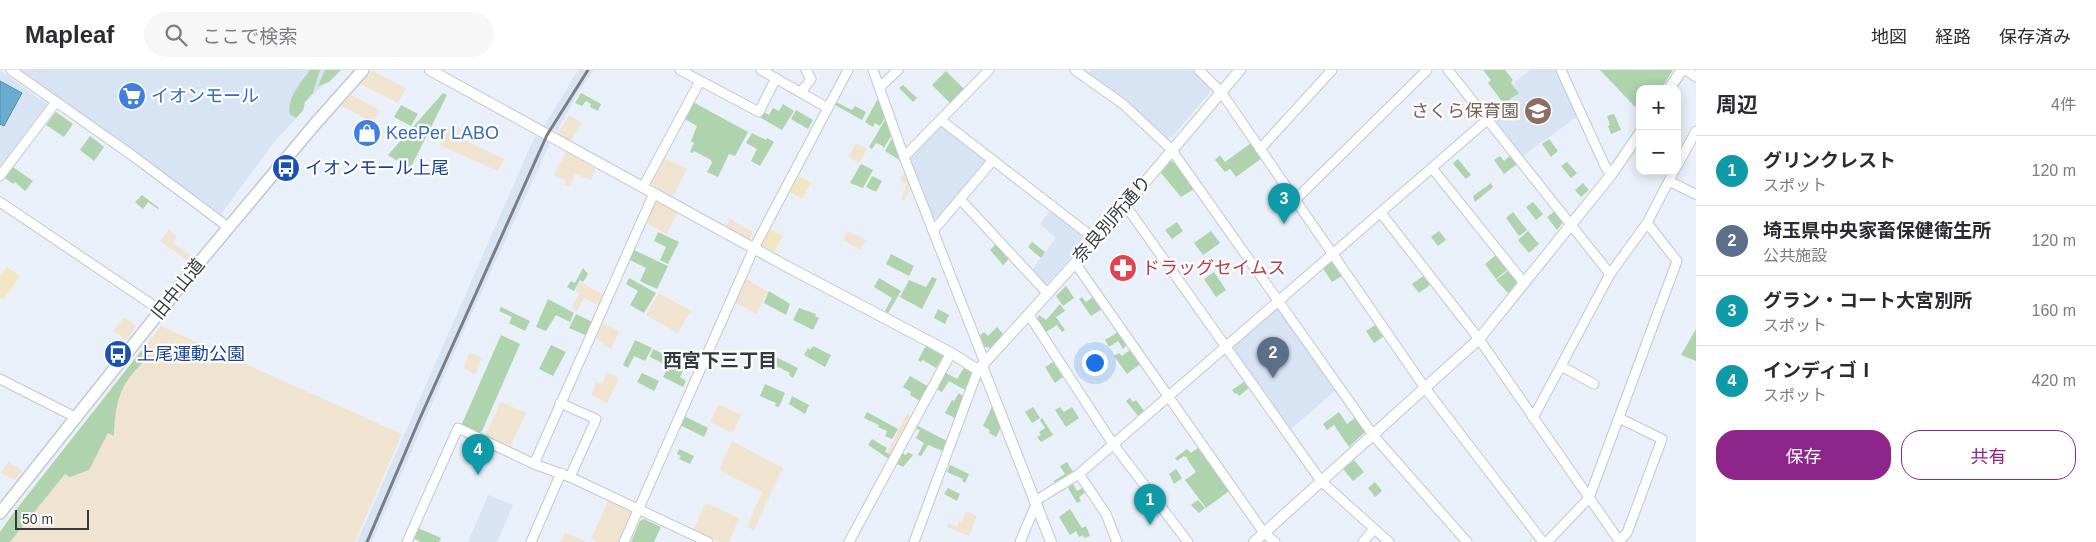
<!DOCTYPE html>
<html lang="ja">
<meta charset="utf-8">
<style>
:root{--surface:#fff;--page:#f7f7f7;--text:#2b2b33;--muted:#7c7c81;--line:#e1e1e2;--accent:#8d258b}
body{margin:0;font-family:Arial,"Noto Sans JP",sans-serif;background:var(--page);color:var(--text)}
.controls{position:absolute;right:15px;top:15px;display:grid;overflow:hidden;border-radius:10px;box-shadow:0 2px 12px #0003}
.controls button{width:45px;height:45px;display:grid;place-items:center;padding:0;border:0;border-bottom:1px solid var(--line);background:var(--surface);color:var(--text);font:25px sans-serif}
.scale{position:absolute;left:15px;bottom:12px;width:74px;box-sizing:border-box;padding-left:5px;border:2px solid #373a3d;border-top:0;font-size:14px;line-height:18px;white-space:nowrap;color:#373a3d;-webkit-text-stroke:4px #fff;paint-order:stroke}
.you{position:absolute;left:1094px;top:292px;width:18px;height:18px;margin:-12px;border:4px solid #fff;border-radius:50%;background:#1a73e8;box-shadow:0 0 0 8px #1a73e833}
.badge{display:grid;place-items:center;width:32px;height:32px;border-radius:50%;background:var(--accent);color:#fff;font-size:16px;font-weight:700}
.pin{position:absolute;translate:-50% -41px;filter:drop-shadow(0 1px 2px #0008)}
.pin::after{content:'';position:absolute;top:26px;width:18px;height:15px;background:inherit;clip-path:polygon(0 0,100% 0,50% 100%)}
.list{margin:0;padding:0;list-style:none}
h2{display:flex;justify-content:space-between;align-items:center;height:65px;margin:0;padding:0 20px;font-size:21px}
h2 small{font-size:16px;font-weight:400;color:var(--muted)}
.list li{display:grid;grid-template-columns:32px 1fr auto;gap:15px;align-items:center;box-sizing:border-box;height:70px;padding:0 20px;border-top:1px solid var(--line)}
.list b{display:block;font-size:19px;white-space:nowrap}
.list p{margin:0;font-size:16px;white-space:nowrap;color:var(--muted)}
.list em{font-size:16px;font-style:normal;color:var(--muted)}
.actions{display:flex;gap:10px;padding:15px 20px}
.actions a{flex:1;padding:11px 0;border:1px solid var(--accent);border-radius:20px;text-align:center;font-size:18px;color:var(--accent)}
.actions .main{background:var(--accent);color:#fff}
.icon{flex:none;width:28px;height:28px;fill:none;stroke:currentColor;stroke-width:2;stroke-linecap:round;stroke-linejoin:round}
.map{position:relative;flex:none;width:1696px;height:472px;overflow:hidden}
header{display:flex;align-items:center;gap:30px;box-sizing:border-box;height:70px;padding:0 25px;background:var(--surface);border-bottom:1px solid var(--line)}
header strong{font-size:24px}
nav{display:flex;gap:28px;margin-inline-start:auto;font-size:18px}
.search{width:350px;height:45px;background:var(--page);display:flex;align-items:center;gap:12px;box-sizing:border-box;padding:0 18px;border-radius:28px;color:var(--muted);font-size:19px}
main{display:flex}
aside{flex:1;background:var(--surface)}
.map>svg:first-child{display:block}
.built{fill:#d8e3f3}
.industrial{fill:#f0e4d0}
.green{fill:#aed3ad}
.sand{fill:#f0e6c1}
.water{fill:#68acd2;stroke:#598aa5}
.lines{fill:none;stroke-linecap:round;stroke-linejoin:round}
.minor-casing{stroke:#c2c8d1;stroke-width:11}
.tertiary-casing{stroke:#c2c8d1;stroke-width:12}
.secondary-casing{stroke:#c2c8d1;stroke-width:14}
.minor{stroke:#fff;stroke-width:9}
.tertiary{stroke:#fff;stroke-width:10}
.secondary{stroke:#fff;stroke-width:11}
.rail{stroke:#7a7e84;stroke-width:3}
.labels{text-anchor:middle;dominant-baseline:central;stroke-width:4.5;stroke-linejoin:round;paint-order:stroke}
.shop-label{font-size:18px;fill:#366cbe;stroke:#fff;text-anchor:start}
.education-label{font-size:18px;fill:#785e54;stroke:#fff;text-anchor:end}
.transit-label{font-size:18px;fill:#164399;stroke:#fff;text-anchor:start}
.street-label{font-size:18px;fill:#373a3d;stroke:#fff}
.health-label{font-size:18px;fill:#be3a42;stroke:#fff;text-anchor:start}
.neighbourhood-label{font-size:19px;font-weight:bold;fill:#373a3d;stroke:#fff}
</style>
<header>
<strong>Mapleaf</strong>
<div class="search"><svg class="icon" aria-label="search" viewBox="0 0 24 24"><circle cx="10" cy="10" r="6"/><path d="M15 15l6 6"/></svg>ここで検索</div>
<nav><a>地図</a><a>経路</a><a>保存済み</a></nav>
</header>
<main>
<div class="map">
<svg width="1696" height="472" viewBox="0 0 1696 472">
<rect width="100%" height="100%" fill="#eaf0f9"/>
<g class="built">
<path d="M0,0L47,34L0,97Z"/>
<path d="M20,0H340L305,32L304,40L275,71L221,144Z"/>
<path d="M578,0H594L579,21L557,61L544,56Z"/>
<path d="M1091,0H1193L1210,16V22L1172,67L1165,68L1118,24L1088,5Z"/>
<path d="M1530,0H1557L1578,46L1523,86L1492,48L1519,23L1513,14Z"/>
<path d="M940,57H945L984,88V94L938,149L933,148L911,90L912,86Z"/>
<path d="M535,66L550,73L462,265L372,472H357Z"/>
<path d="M1051,140L1084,166L1086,171L1048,213H1043L1032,200L1056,168L1040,154Z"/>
<path d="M1275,239L1279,240L1336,320L1290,360L1233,279V275Z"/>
<path d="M488,425L513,435L497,472H468Z"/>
</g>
<g class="industrial">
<path d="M373,1L406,18L398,33L360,14Z"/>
<path d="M351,25L380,40L373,52L341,36Z"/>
<path d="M569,45L582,53L571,71L558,63Z"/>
<path d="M452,54L462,59L458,67L504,89L498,101L439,75Z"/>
<path d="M856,73L867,79L859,93L848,87Z"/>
<path d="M566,82L596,99L591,110L575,104L569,117L564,115L566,110L554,105Z"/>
<path d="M663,87L687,99L673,126L650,113Z"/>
<path d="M905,100L911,117L904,131L901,129L907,114L900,110Z"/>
<path d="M655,129L678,141L667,164L644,152Z"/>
<path d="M730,149L753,162L749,169L726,157Z"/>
<path d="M169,160L177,166L173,173L191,186L188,191L160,171Z"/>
<path d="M847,161L866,170L861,180L843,170Z"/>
<path d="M745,208L768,222L756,244L734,232Z"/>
<path d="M581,212L605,226L600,236L584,228L577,241L572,237L579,224L575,221Z"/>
<path d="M659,223L691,241L678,263L646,245Z"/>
<path d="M124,247L136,256L126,270L113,261Z"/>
<path d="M603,253L619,261L611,279L602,274L603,272L596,269Z"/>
<path d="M161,256L402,364L355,472H0V462L15,441Z"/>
<path d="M470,283L482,288L475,304L463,298Z"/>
<path d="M607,302L619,308L607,333L591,325L596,312L602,314Z"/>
<path d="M501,332L526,343L509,379L488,369L486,364Z"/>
<path d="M718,334L741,345L733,363L710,352Z"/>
<path d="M907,343L912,346L891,385L887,383Z"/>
<path d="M732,371L783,398L754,460L747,457L762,422L719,400Z"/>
<path d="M8,392L22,400L15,410L1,403Z"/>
<path d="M608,431L634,443L620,472H598L591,469Z"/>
<path d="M706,433L739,448L729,472H720L693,460Z"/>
<path d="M966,441L977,446L969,466L947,457L948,453L957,457L959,451L961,452Z"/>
<path d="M565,462L586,472H560Z"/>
</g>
<g class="green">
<path d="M310,0H320L313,23L305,32L303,40L296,48L290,44C286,29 302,11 310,0Z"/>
<path d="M325,0H341L329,12L318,16Z"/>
<path d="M1483,0H1505L1513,10L1511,13L1519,23L1504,34L1488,13L1491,10Z"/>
<path d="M1600,0H1673L1661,19H1640V42Z"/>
<path d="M946,1L965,20L951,34L932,15Z"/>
<path d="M903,15L917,28L913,32L899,18Z"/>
<path d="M443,23L447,25L410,99L388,85Z"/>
<path d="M581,23L601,34L598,41L590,37L591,34L586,31L582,36L575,33Z"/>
<path d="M879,27L886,46L880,56L875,53L873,57L865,52Z"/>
<path d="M691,31L748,62L735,86L729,84L718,107L707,102L712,93L711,90L694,81L693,83L690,82L694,73L691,71L697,56L683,48Z"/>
<path d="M836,32L852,40L855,36L866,42L862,50L835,35Z"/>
<path d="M783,34L794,41L782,60L761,48L764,42L769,45L773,38L779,41Z"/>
<path d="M401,35L418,44L411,56L394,47Z"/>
<path d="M796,40L813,50L808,59L791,49Z"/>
<path d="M56,42L73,54L64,67L46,55Z"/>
<path d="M1614,44L1621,60L1611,64L1608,56L1610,55L1607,46Z"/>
<path d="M886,48L892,65L883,79V76L876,73L872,79L869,77Z"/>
<path d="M752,63L766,70L767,68L774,72L760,96L751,91L757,79L746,73Z"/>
<path d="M90,66L104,77L94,91L80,80Z"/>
<path d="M892,68L901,91L885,81Z"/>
<path d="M1549,69L1558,81L1551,87L1542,74Z"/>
<path d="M1251,73L1262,88L1236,107L1228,96L1230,99L1225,102L1215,90L1220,85L1225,92Z"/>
<path d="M1511,85L1517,94L1504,104L1494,90L1500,86L1504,91Z"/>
<path d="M1458,89L1471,105L1466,109L1454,95L1453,93Z"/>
<path d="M1171,91L1176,93L1194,119L1181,127L1161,103Z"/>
<path d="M1567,92L1577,103L1571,108L1561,96Z"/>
<path d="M861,94L873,100L863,118L850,113Z"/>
<path d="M13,97L33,111L25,121L15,112L13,114L5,108Z"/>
<path d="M872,106L882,111L876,122L866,117Z"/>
<path d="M1491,113L1493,117L1475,132L1473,126Z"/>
<path d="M1583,113L1589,120L1581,127L1575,120Z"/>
<path d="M142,125L159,138L158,139L148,132L143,139L135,132Z"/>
<path d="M1533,132L1543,144L1536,150L1526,137Z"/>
<path d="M1555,141L1563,152L1557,160L1547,147Z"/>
<path d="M1513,142L1527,160L1519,166L1506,148Z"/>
<path d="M1177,152L1183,161L1172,169L1165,160Z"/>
<path d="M1211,161L1220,173L1203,185L1194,173Z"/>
<path d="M1439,161L1446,170L1438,176L1431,167Z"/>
<path d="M1528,161L1539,174L1529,183L1518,170Z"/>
<path d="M658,162L679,172L668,194L660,190L666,177L654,171Z"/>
<path d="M1032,172L1045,182L1041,188L1028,177Z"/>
<path d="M996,174L1009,189L1003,195L990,180Z"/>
<path d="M634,180L668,196L657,219L640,211L646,198L630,190Z"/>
<path d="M891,184L914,196L909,206L886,194Z"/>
<path d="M1496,185L1507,200L1496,209L1485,194Z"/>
<path d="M1329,192L1333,193L1342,206L1332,212L1322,197Z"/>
<path d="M583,198L588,204L583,212L580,210L574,221L567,217L571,211L575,213Z"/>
<path d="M1509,200L1516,209V214L1508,223L1496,210Z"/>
<path d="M1214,202L1226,220L1216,227L1204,209Z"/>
<path d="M1423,206L1430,215L1419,223L1412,214Z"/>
<path d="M932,207L937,209L922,239L900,227L909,210L926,217Z"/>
<path d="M629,208L656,223L644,243L630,235L638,221L626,214Z"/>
<path d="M879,208L901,221L888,243L885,241L892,228L874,217Z"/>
<path d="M1066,216L1074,228L1063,236L1056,226Z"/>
<path d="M769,221L790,234L786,245L764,233Z"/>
<path d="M1082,227L1086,232L1093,227L1102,239L1091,246L1079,229Z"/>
<path d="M548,229L574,243L570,252L556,245L546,261L536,257Z"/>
<path d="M1060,234L1065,241L1056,247L1065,260L1062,262L1057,255L1046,262L1037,250L1039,245L1046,250Z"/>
<path d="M501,237L530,251L525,261L509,253L512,247L499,241Z"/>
<path d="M799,238L816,244L815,246L819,248L813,260L793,250Z"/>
<path d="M938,239L949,245L945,254L934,248Z"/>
<path d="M576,244L592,252L585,265L569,258Z"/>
<path d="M1375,255L1383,267L1374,273L1366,261Z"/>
<path d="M997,257L1003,264L991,278L981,276L978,267L984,262L988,266Z"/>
<path d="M1696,259V291L1681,285Z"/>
<path d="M1118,262L1126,276L1123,279L1118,271L1109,277L1105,270Z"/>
<path d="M501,265L520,274L482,361L477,363L461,356Z"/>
<path d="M635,270L652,278L645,291L634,286L628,298L623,295Z"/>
<path d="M551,275L566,282L553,306L539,299Z"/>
<path d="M813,276L831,285L825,297L804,285L808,278L810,280Z"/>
<path d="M926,276L943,286L936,298L923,290L921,292L918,290Z"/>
<path d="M653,279L670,287L666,295L650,287Z"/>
<path d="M1130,280L1140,294L1127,304L1114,286L1119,283L1122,286Z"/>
<path d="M141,281L150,286C121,311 115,329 114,366L108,363L89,400L70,407L65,404L10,472H0V462L15,441Z"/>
<path d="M776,287L798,298L793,308L789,305L790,303L772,294Z"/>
<path d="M671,292L684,299L680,307L686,311L683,317L663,307Z"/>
<path d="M1053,292L1063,307L1055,313L1045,297Z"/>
<path d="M964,298L973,304L965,320L949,311L942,322L934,318L944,302L957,309Z"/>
<path d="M642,303L659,311L654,321L637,312Z"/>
<path d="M910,306L929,317L920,331L910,325L911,322L903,317Z"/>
<path d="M1244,312L1249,318L1239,326L1237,323L1235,324L1232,320Z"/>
<path d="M765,314L785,323L779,337L775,336L776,333L760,326Z"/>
<path d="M959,323L965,328L957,349L945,343L952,330L954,331Z"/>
<path d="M792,326L809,335L805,344L789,334Z"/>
<path d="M1130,328L1133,332L1136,330L1144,341L1138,346L1126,331Z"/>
<path d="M992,337L1001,357L996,367L989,363L990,360L983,356Z"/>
<path d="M1033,337L1040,348L1032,353L1025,342Z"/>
<path d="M1060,337L1064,342L1072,337L1079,348L1066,357L1055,340Z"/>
<path d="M867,342L898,359L892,369L885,366L887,361L878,357L879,355L864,348Z"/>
<path d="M1339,342L1347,354L1355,348L1365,362L1349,377L1334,355L1327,360L1323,354Z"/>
<path d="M684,346L708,358L704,367L680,355Z"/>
<path d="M1042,348L1053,365L1041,372L1037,367L1041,365L1039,362L1045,358L1040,350Z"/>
<path d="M916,355L949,372L945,382L928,375L921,386L918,385L924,373L916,368L920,360L915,358Z"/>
<path d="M872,369L887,378L885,382L891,385L889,389L868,375Z"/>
<path d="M1198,378L1229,421L1206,438L1185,410L1196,402L1187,389L1188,388L1184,386L1177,391L1175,388L1187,379L1191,383Z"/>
<path d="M679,379L694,386L690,394L679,389L681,386L677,384Z"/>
<path d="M908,382L913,385L903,397L895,393L901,383L906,385Z"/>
<path d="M1354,390L1364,402L1353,411L1343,399Z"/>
<path d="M1067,392L1073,402L1055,413L1054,411L1065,404L1060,396Z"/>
<path d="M950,395L969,404L965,413L962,411L963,409L947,402Z"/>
<path d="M1176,399L1182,408L1174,414L1169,404Z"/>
<path d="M1375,412L1382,421L1375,427L1368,418Z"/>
<path d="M1073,414L1077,421L1082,418L1085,423L1079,427L1081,431L1077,433L1068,418Z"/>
<path d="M948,418L960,424L957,431L944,424Z"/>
<path d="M1198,430L1205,438L1199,443L1191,435Z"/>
<path d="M1070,439L1082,458L1086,456L1090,466L1084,468L1083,465L1079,467L1076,461L1070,465L1059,447Z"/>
<path d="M644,449L661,457L654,472H631L640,451Z"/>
<path d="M418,458L441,468L439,472H421L413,468Z"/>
</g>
<g class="sand">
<path d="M799,106L811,113L802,129L790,122Z"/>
<path d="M770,159L783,166L774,182L761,175Z"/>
<path d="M7,197L20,206L3,230L0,228V206Z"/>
</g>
<path class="water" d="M0,11L22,23L4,56L0,54Z"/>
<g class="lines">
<g class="minor-casing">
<g id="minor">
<path d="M11,0L133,86L228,157"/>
<path d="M680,0L759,42L776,8"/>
<path d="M761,0L828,38"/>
<path d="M873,0L904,87L985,293"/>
<path d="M1075,0L1123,34L1171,79L1373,365L1467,472"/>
<path d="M1199,0L1221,22L1425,318L1543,472"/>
<path d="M1448,0L1610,204"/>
<path d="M1561,0L1605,96L1611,105"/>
<path d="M1686,0L1696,7"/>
<path d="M880,17L898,0"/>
<path d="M801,22L811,9L806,0"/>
<path d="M941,50L1096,170"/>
<path d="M1260,79L1332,0"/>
<path d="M904,87L989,0"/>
<path d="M1677,96L1696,61"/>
<path d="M1432,98L1524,213"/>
<path d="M0,106L56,32"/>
<path d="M1669,111L1695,124"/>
<path d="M643,117L700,11"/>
<path d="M960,129L1048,224"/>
<path d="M1295,130L1427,0"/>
<path d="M0,132L160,240"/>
<path d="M1126,136L1321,411L1389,472"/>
<path d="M1381,143L1479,269L1620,472"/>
<path d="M933,161L993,90"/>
<path d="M1075,193L1264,463L1275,472"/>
<path d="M1029,245L1113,374L1188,472"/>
<path d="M1561,296L1594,314"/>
<path d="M0,309L77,348"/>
<path d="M560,333L596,349L570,407"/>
<path d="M1533,348L1610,204L1647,153L1674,101"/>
<path d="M534,394L654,123"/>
<path d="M1079,404L1487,50"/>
<path d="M1035,431L1079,404L1106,444L1117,472"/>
<path d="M1619,471L1627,463L1662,369L1619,348"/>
<path d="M407,472L458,358L534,394L570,407L708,472"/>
<path d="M531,472L561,403"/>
<path d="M624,472L754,178L848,0"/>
<path d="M849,472L951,283"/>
<path d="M914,472L978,300"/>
<path d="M1020,472L1034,439L1038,437"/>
<path d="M1363,472L1374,459"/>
<path d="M1547,472L1589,428L1677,191L1647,153"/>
</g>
</g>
<g class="tertiary-casing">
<g id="tertiary">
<path d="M430,0L786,196L951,283L978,300L1096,170L1240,0"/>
<path d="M1669,19L1682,0"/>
<path d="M982,296L1051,472"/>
<path d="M1254,472L1479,269L1611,105L1640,63"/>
</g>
</g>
<g class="secondary-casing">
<path id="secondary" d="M0,443L188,206L315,54L363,0"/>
</g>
<use href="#minor" class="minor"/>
<use href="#tertiary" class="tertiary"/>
<use href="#secondary" class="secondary"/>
<path class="rail" d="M367,472L420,348L547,65L588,0"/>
</g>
<defs>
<g id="supermarket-disc" transform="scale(1.4375)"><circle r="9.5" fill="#3f7fe0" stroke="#fff"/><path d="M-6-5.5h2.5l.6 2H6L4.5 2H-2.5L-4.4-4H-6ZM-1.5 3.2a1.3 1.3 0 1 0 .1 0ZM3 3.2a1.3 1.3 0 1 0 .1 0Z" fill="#fff"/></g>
<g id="school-disc" transform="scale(1.4375)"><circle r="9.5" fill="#8d6e63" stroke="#fff"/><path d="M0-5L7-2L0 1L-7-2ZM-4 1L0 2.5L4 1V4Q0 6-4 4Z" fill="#fff"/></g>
<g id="shop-disc" transform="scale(1.4375)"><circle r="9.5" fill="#3f7fe0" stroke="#fff"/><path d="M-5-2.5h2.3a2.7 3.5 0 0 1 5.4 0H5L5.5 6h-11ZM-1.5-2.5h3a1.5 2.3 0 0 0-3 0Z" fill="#fff"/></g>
<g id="bus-disc" transform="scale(1.4375)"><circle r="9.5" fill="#1a4fb4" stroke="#fff"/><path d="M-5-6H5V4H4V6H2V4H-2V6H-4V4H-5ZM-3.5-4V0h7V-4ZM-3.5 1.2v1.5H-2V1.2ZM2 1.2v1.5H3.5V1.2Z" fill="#fff"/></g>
<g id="pharmacy-disc" transform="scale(1.4375)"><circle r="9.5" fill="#e0444e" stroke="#fff"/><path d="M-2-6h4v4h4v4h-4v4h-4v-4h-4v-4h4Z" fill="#fff"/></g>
</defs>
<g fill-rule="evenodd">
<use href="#supermarket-disc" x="132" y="26"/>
<use href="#school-disc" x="1538" y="41"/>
<use href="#shop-disc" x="367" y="63"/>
<use href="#bus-disc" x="286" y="98"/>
<use href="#pharmacy-disc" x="1123" y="198"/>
<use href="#bus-disc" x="118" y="284"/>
</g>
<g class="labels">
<g class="shop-label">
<text x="151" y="26">イオンモール</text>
<text x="386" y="63">KeePer LABO</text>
</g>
<g class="education-label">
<text x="1519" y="41">さくら保育園</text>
</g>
<g class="transit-label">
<text x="305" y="98">イオンモール上尾</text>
<text x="137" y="284">上尾運動公園</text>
</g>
<g class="street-label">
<text transform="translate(1112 149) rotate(-49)">奈良別所通り</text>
<text transform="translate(178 219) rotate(-51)">旧中山道</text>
</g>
<g class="health-label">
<text x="1142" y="198">ドラッグセイムス</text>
</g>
<g class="neighbourhood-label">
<text x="720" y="290">西宮下三丁目</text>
</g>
</g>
</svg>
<div class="controls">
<button>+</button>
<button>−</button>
</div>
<div class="scale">50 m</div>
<div class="you"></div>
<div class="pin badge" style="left:1150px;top:455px;background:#0f9aa8">1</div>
<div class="pin badge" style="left:1273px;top:308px;background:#5c6f8a">2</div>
<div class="pin badge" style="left:1284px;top:154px;background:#0f9aa8">3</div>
<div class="pin badge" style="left:478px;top:405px;background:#0f9aa8">4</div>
</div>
<aside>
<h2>周辺<small>4件</small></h2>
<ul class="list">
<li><span class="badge" style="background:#0f9aa8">1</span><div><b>グリンクレスト</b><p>スポット</p></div><em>120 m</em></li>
<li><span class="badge" style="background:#5c6f8a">2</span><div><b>埼玉県中央家畜保健衛生所</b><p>公共施設</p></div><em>120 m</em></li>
<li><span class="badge" style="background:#0f9aa8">3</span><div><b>グラン・コート大宮別所</b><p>スポット</p></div><em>160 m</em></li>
<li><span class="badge" style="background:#0f9aa8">4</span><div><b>インディゴⅠ</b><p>スポット</p></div><em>420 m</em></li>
</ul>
<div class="actions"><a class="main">保存</a><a>共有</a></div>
</aside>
</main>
